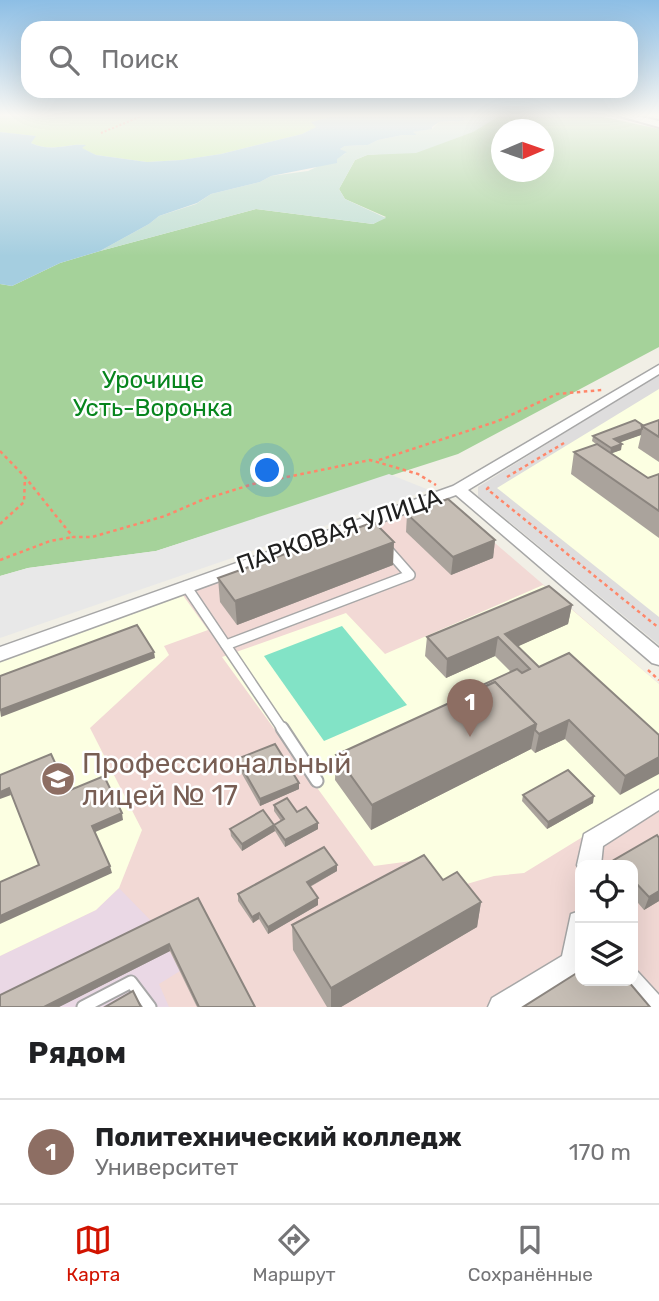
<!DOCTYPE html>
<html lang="ru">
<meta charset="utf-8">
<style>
:root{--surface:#fff;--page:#f6f6f6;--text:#202124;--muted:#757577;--line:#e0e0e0;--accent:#d11300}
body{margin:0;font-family:Rubik,sans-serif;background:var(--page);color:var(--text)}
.controls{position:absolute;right:21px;bottom:21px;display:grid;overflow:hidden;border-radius:14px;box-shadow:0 7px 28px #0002}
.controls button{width:63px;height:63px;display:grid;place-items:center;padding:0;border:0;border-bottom:2px solid var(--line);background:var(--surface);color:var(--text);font:35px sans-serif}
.compass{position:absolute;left:491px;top:119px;width:63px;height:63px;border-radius:50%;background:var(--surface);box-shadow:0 7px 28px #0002;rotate:88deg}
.you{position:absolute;left:268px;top:471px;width:24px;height:24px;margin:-18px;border:5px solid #fff;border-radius:50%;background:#1a73e8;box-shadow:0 0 0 10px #1a73e833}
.badge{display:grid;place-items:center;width:46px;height:46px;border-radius:50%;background:var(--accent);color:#fff;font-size:23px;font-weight:700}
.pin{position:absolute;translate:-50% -58px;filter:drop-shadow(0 2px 4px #0008)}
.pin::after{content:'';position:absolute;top:37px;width:24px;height:21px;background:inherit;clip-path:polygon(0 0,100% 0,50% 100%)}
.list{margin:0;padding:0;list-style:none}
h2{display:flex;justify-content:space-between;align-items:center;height:91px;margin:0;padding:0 28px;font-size:30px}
h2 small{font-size:23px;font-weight:400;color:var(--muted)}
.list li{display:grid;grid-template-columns:46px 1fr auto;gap:21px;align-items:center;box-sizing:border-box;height:105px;padding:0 28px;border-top:2px solid var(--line)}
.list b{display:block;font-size:26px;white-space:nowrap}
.list p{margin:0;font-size:23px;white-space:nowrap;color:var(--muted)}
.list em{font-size:23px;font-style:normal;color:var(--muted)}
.icon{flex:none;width:38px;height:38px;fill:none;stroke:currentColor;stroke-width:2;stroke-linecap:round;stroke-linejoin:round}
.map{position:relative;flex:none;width:659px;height:1007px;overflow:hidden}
.search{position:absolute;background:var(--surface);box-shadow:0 7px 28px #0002;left:21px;right:21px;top:21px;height:77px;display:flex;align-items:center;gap:18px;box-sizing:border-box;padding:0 24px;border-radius:21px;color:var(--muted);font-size:26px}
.sheet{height:196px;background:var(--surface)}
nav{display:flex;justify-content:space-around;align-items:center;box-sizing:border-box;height:98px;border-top:2px solid var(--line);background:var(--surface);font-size:19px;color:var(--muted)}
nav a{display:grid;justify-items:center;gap:4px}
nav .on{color:var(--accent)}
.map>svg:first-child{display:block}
.residential{fill:#dedddd}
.commercial{fill:#f2d9d5;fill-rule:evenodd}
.industrial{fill:#ead8e5}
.education{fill:#fcffe2}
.grass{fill:#c5edab}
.forest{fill:#a5d29a;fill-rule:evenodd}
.wetland{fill:#c3e0d5}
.pitch{fill:#82e3c6}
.parking{fill:#e8e8e8}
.water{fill:#a5cee0}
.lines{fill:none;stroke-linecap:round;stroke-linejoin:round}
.service-far1-casing{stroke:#a7a7a7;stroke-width:12}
.service-casing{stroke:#a7a7a7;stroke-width:15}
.minor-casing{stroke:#a7a7a7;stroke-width:3}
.tertiary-casing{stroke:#a7a7a7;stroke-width:4}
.path-far1{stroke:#ff876a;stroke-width:2;stroke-dasharray:2 2;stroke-linecap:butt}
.path{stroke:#ff876a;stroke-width:2.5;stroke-dasharray:3.5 3.5;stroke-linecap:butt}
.service-far1{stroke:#fff;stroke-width:9}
.service{stroke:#fff;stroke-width:11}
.minor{fill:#fff;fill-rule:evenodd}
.tertiary{fill:#fff;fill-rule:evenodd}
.wall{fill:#aaa39c}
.shaded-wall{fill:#8b857f}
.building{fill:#c6beb5;stroke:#8b857f;stroke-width:2}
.labels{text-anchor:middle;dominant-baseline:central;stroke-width:5;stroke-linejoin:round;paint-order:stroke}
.park-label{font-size:24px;fill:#07851d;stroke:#fff}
.street-label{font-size:24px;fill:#202020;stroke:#fff}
.near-education-label{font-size:28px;fill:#785e54;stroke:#fff;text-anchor:start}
</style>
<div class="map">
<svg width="659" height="1007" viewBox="0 0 659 1007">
<rect width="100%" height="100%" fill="#f1efe6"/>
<path class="residential" d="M659,374V645L478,496V487Z"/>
<path class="commercial" d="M445,500L659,684V1007H0V659ZM580,865H633V981H580Z"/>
<path class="industrial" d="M119,888L156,926L180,971L159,984L169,1007H0V956L96,910Z"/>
<g class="education">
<path d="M659,389V617L497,488Z"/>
<path d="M543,585L659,684V790L524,873L494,876L443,891L419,860L374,866L222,657L346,613L385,654Z"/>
<path d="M182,594L208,630L164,646L169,655L90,728L142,830L119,888L96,910L0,956V659Z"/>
</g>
<path class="grass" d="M0,115H338L312,122L317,127L302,134L221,154L182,160L147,162L96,155L81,148L85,145C64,143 55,153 31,143L35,136L0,132Z"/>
<path class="forest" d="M501,115H595L659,129V347L458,454L156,551L28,568L0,576V284L12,286L60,263L100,251L256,209L373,224L386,217L345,199L339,189L355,160L367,155L391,153ZM502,130H544V172H502Z"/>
<path class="wetland" d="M464,115H501L473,132L416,153L367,155L355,160L339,189L345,199L386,218L373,224L256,209L100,251L149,224L159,216L196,204L211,194L260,182L271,176L308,171L345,154L346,152L340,149L345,146L368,145L378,140L403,135H417L411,132L432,129L439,122H453L465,117Z"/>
<path class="pitch" d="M342,626L407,705L324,741L264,656Z"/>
<path class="parking" d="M389,474L429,490L0,638V576L28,568L156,551Z"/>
<path class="water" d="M338,115L465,117L462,121L439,122L432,127V129L413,132L417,135H403L378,140L368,145L345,146L340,149L347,152L337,159V163L271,176L260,182L211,194L197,203L159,216L149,224L100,251L60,263L12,286L0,284V132L36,136L31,143C53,153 65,143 86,145L82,148L96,155L147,162L181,160L221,154L302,134L316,127L311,122Z"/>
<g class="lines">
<g class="service-far1-casing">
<g id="service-far1">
<path d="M186,586L283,730"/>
<path d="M226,645L410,575L388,550"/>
</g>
</g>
<g class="service-casing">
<g id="service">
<path d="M282,728L317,781"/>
<path d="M83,1007L131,982L150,1007"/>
</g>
</g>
<g class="minor-casing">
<g id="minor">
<path d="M659,365V374L468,490L659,648V665L652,663L456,495L0,661V647L453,486Z"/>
<path d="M659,790V810L603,846L601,865H580V871L577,865L584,834Z"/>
<path d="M580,911V973L525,1007H488L492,998L562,956L571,914Z"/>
<path d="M633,970L638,972L659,995V1007H635L620,990L616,981H633Z"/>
</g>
</g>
<g class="tertiary-casing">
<path id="tertiary" d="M616,115H632L659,121V127Z"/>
</g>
<path class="path-far1" d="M101,133L144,115"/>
<g class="path">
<path d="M0,451L25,477L73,537H92L165,516L202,500L253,484L370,460L418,474L436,485"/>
<path d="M379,460L498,421L557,394L602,390"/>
<path d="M507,477L564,443"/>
<path d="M489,487L487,489L659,628"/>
<path d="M0,524L24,502L25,477"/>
<path d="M0,560L50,541L73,537"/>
<path d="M648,670L659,680"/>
</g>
<use href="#service-far1" class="service-far1"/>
<use href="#service" class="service"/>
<use href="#minor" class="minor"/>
<use href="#tertiary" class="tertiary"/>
</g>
<g class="wall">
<path d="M659,420V462L638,448L641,435L619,442L621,450L611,453L648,478L659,474V538L571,474L574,452L596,444L592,441L593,436L644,426Z"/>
<path d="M407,514L495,540L493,558L451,575L406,532Z"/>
<path d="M393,565L237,625L220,602L218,578Z"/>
<path d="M572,605L568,624L518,646L539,667L659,735L620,795L565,739L535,753L531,749L371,830L335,780L336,755L478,690V687L511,672L495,656L446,678L425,656L427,637Z"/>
<path d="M237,759L299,789L260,806L237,765Z"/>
<path d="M523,795L593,803L547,829L522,801Z"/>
<path d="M274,805L297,812L318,829L285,847L275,831L242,851L231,836L230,829L274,825L281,821L274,811Z"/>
<path d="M657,835L659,838V901L644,910L633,897V865H613L614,860Z"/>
<path d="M337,865V871L310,887L318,905L268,934L259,919L253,923L238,901V894Z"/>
<path d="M443,880L481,902L477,927L341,1007H327L293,950L292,925Z"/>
<path d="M198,898L255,1007H197L170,951L59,1007H0Z"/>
</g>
<g class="shaded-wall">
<path d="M642,429L641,435L613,445L614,439Z"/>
<path d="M622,444L621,450L610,454L611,448Z"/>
<path d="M495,540L493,558L451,575L453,557Z"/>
<path d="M394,542L393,565L237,625L235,601Z"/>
<path d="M572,605L568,624L510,650L505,634Z"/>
<path d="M498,637L495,656L446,678L447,659Z"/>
<path d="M154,652L155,658L1,717L0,710Z"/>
<path d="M569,720L565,739L535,753L539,734Z"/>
<path d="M536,724L531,749L371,830L372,805Z"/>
<path d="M659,757V774L620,795L625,776Z"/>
<path d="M299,783V789L260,806V799Z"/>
<path d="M9,788L11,795L0,799V792Z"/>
<path d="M594,796L593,803L547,829L548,822Z"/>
<path d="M122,813L123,820L93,833L92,826Z"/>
<path d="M318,823V829L285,847V840Z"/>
<path d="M274,825L275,831L242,851V844Z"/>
<path d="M337,865V871L307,888V882Z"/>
<path d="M110,866L112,873L0,924V916Z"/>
<path d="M659,891V901L644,910L649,897Z"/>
<path d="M318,898V905L268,934V927Z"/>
<path d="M481,902L477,927L341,1007H331V988Z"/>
<path d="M259,913V919L253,923L252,917Z"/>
<path d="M169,944L170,951L59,1007H44Z"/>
</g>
<g class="building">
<path d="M635,420L644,426H642V429L614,439L622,444L611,448L593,436Z"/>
<path d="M659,420V437L642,426Z"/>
<path d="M597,444L648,478L659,474V511L574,452Z"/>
<path d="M448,499L495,540L453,557L407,514Z"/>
<path d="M374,522L394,542L235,601L218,578Z"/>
<path d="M549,586L572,605L505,634L539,667L569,653L659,735V757L625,776L569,720L539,734L535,730L536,724L495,682L480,689L478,687L517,669L522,673L530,669L498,637L447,659L427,637Z"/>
<path d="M137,625L154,652L0,710V676Z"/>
<path d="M495,682L536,724L372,805L336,755Z"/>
<path d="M275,744L299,783L260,799L237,759Z"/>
<path d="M51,754L68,791L104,776L122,813L92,826L110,866L0,916V882L39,865L9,788L0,792V775Z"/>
<path d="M568,770L594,796L548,822L523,795Z"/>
<path d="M287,798L297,812L306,807L318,823L285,840L274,825L242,844L230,829L263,810L274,825L284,819L274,805Z"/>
<path d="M657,835L659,838V891L649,897L633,880V865H620L614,860Z"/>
<path d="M324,847L337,865L307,882L318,898L268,927L259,913L252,917L238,894Z"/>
<path d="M424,855L443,880L457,872L481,902L331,988L292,925Z"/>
<path d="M198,898L255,1007H199L169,944L44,1007H0V995Z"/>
<path d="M580,971V981H628L650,1007H523Z"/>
<path d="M133,991L141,1007H105Z"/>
</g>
<linearGradient id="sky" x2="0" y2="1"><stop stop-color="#8dbee5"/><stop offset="0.45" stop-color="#f9f8f4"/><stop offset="1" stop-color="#f9f8f4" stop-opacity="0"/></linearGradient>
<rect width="659" height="256" fill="url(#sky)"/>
<defs>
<g id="university-disc" transform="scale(1.75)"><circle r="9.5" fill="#8d6e63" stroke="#fff"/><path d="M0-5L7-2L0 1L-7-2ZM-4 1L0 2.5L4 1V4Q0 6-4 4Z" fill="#fff"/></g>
</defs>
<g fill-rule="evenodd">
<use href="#university-disc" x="58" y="779"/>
</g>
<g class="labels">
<g class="park-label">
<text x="153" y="380">Урочище<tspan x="153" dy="28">Усть-Воронка</tspan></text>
</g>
<g class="street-label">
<text transform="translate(339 531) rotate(-19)">ПАРКОВАЯ УЛИЦА</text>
</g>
<g class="near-education-label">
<text x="82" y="763">Профессиональный<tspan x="82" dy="32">лицей № 17</tspan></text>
</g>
</g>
</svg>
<div class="controls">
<button><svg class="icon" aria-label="locate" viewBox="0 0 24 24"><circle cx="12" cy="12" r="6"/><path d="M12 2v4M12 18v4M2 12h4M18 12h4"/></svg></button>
<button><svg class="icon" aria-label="layers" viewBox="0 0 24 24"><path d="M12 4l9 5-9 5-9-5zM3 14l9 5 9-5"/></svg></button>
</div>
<svg class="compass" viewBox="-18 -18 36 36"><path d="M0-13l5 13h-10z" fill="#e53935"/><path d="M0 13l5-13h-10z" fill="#757577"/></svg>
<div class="you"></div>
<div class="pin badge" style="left:470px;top:737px;background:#8d6e63">1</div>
<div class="search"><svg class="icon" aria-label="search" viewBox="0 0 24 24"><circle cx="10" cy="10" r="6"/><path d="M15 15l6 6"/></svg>Поиск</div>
</div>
<section class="sheet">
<h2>Рядом<small></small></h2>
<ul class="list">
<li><span class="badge" style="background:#8d6e63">1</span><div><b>Политехнический колледж</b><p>Университет</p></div><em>170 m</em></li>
</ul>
</section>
<nav>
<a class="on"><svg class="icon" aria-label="map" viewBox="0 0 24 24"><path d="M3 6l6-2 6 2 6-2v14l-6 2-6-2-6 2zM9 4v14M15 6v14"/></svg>Карта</a>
<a><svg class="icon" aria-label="directions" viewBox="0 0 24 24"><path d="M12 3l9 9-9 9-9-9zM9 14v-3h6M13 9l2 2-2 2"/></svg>Маршрут</a>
<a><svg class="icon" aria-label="saved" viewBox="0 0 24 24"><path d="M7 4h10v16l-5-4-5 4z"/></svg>Сохранённые</a>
</nav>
